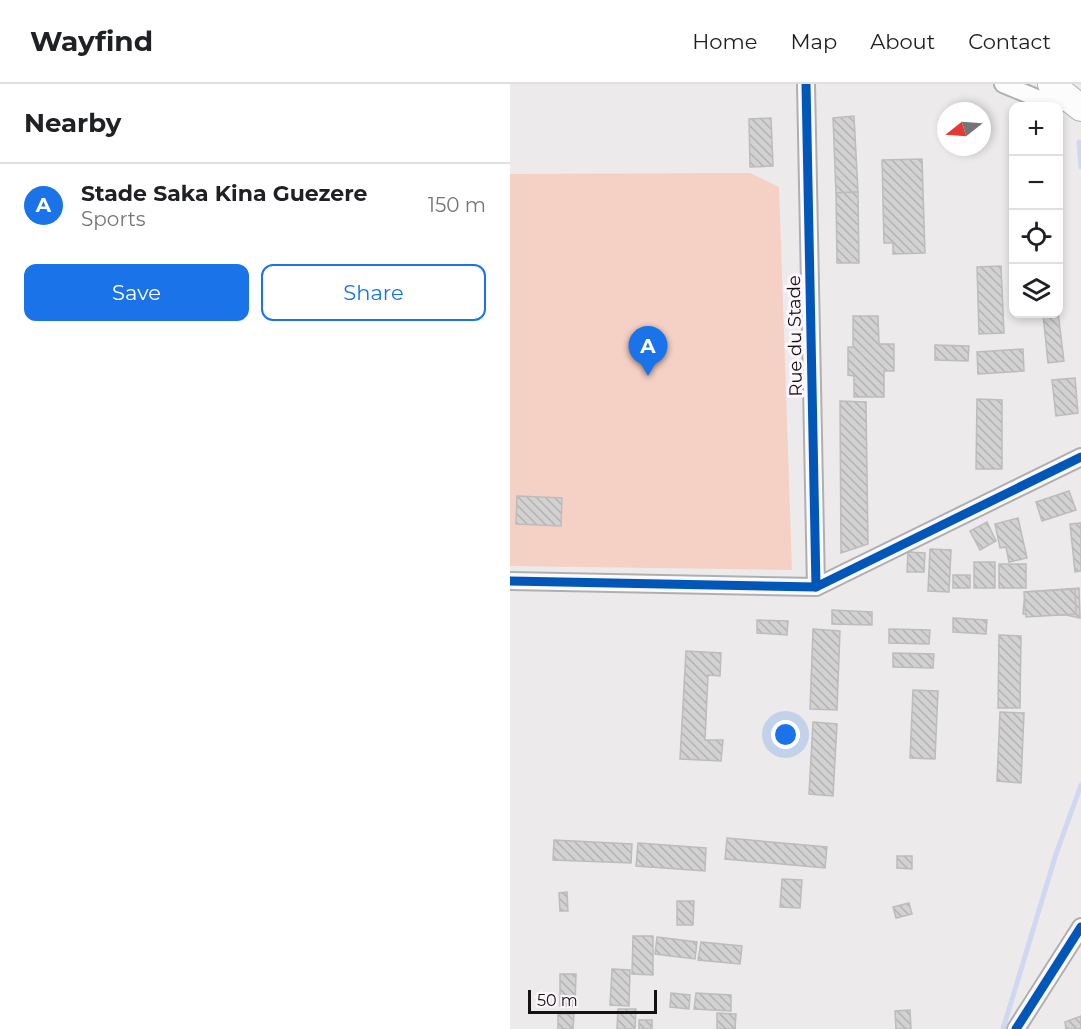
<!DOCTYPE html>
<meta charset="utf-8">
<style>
:root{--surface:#fff;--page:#f2f2f2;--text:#202124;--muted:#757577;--line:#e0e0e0;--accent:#1a73e8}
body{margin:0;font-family:Montserrat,sans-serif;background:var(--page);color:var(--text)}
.controls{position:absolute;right:18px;top:18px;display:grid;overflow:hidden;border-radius:12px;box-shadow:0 3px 9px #0003}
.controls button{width:54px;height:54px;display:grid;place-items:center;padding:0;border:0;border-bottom:2px solid var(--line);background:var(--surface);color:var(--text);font:30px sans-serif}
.compass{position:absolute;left:427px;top:18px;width:54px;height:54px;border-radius:50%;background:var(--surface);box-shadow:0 3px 9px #0003;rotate:253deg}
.scale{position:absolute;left:18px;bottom:15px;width:129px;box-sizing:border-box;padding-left:6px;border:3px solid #141213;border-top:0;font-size:16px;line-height:21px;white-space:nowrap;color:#141213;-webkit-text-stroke:4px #fbf6fa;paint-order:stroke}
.you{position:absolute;left:276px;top:651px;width:21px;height:21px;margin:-15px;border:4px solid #fff;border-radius:50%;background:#1a73e8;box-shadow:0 0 0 9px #1a73e833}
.badge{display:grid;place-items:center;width:39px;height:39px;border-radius:50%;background:var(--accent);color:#fff;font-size:20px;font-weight:700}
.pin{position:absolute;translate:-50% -50px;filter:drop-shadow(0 2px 3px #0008)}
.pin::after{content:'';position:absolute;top:32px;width:21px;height:18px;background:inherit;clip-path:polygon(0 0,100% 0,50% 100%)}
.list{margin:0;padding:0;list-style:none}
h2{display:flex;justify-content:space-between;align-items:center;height:78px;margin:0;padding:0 24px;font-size:26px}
h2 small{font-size:20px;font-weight:400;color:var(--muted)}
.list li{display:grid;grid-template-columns:39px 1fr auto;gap:18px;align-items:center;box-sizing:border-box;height:84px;padding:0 24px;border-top:2px solid var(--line)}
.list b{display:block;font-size:22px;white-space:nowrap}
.list p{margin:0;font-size:20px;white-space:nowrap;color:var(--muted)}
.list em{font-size:20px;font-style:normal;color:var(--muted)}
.actions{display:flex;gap:12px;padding:18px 24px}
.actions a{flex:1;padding:14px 0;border:2px solid var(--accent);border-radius:12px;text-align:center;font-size:21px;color:var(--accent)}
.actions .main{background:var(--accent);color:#fff}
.icon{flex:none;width:33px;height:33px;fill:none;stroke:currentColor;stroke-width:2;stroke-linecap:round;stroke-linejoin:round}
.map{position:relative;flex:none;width:571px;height:945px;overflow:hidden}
header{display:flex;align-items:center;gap:36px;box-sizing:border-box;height:84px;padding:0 30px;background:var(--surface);border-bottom:2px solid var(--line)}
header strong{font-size:28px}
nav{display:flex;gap:33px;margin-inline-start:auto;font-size:21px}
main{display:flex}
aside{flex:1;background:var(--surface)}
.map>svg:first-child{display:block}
.green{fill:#f4d0c5}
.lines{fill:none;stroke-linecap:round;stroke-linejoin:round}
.stream{stroke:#d0d8f1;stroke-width:5}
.building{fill:url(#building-back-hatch);stroke:#bdbcbd;stroke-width:1.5}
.street-casing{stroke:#b0afb0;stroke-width:20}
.primary-casing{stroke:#b0afb0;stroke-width:28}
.street{stroke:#fcfcfc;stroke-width:16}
.primary{stroke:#fcfcfc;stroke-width:26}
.cycleway-casing{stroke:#fbf6fa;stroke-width:13}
.cycleway{stroke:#0057b8;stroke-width:9}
.labels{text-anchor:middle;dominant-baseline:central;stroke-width:6;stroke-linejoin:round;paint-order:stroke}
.street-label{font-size:18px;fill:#141213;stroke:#fbf6fa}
</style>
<header>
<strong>Wayfind</strong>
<nav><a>Home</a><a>Map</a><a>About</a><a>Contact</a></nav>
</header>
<main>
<aside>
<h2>Nearby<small></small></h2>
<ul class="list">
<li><span class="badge">A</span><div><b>Stade Saka Kina Guezere</b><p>Sports</p></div><em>150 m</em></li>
</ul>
<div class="actions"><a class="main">Save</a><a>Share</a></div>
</aside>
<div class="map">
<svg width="571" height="945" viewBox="0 0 571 945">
<defs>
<pattern id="building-back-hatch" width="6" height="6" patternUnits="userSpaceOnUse" patternTransform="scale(1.5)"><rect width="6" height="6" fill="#d3d2d3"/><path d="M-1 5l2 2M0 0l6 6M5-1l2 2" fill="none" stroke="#b4b3b4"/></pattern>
</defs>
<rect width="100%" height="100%" fill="#edeaec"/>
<path class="green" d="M240,89L269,103L282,486L0,482V90Z"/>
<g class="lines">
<g class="stream">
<path d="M569,58L571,83"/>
<path d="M493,945L546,770L571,701"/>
</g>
</g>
<g class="building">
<path d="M344,32L348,108L326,109L323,34Z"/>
<path d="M261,34L263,82L240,83L239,35Z"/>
<path d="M412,75L415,169L383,170V159H374L372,76Z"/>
<path d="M348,108L349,179H327L326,109Z"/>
<path d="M491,182L494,249L469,250L467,183Z"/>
<path d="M548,228L554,277L538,279L533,230H548Z"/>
<path d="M343,232H368L369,260H384V287H374V313H344V292L338,291V263H343Z"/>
<path d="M425,261L459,262L458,277L425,276Z"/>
<path d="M513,265L514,287L468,290L467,268Z"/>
<path d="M565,294L568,329L546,332L542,296Z"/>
<path d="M467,315L492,316V385H466Z"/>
<path d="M330,317L356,318L358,460L331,469Z"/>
<path d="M559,407L566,426L532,437L526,418Z"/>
<path d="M7,412L52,414L51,442L6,440Z"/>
<path d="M508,434L517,474L499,478L496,463L490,464L485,440Z"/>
<path d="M477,438L486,457L470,466L460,447Z"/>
<path d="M571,439V487L565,488L560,440Z"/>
<path d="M420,465L441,466L439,508L418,507Z"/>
<path d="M398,468L415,469L414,488H397Z"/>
<rect x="464" y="478" width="21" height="26"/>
<rect x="489" y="480" width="27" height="24"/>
<rect x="443" y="491" width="17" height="13"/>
<path d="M569,504L570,534L556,531L513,530L515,508Z"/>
<path d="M565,505L566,530L516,533L514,508Z"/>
<path d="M322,526L362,528V541L322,540Z"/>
<path d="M443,534L477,536L476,550L443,548Z"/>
<path d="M247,536L278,537L277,551L247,549Z"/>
<path d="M303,545L330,547L327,626L300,625Z"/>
<path d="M379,545L420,546L419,560L379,559Z"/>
<path d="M489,551L511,552L510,624H488Z"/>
<path d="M176,567L211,569L210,592L198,591L195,656H213L211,677L170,675Z"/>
<path d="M383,569L424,570L423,584L383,583Z"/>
<path d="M403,606L428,607L425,675L400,674Z"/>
<path d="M490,628L514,629L511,699L487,697Z"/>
<path d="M303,638L327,640L323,712L299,710Z"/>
<path d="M217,754L317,763L315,784L215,775Z"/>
<path d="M44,756L122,760L121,779L43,776Z"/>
<path d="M128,759L196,764L195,787L126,782Z"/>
<path d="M387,772H402V785L387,784Z"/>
<path d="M272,795L292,796L290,824L270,823Z"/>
<path d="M57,808L58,827H50L49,809Z"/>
<path d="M167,817H184L183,841H167Z"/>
<path d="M399,819L402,830L386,834L383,823Z"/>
<path d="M123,852H143V891L122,890Z"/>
<path d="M147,853L187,858L185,875L145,870Z"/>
<path d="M191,858L232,862L230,880L188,876Z"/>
<path d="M102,885L120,886L119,922L100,921Z"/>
<path d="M50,890H66L65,922H50Z"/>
<path d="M161,909L180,911L179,925L160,923Z"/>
<path d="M186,909L221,911V927L184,925Z"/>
<path d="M108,925H126L125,945H107Z"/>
<path d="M400,926L401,945H386L385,927Z"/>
<path d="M207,929L226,930L225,945H207Z"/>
<path d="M48,930H64L63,945H48Z"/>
<path d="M571,932V945H556L555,938Z"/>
<rect x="129" y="936" width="13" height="9"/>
</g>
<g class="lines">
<g class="street-casing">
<g id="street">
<path d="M296,0L306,503"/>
<path d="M493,0L546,22"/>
<path d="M0,497L306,503L571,373"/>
<path d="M506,945L571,843"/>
</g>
</g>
<g class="primary-casing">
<path id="primary" d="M541,0L571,24"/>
</g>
<use href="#street" class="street"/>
<use href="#primary" class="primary"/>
<g class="cycleway-casing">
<g id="cycleway">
<path d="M296,0L306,503"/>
<path d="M0,497L306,503L571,373"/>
<path d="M506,945L571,843"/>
</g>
</g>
<use href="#cycleway" class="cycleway"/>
</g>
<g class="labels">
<g class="street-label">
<text transform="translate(285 252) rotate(-91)">Rue du Stade</text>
</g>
</g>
</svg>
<div class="controls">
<button>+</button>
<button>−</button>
<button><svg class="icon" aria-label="locate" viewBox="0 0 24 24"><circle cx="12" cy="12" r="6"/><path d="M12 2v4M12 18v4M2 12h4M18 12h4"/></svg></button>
<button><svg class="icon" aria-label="layers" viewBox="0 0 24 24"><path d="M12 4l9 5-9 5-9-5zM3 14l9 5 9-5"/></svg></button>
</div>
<svg class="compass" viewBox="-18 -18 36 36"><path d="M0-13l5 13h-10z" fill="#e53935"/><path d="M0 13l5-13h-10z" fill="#757577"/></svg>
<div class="scale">50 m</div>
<div class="you"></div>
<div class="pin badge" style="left:138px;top:292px">A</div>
</div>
</main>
